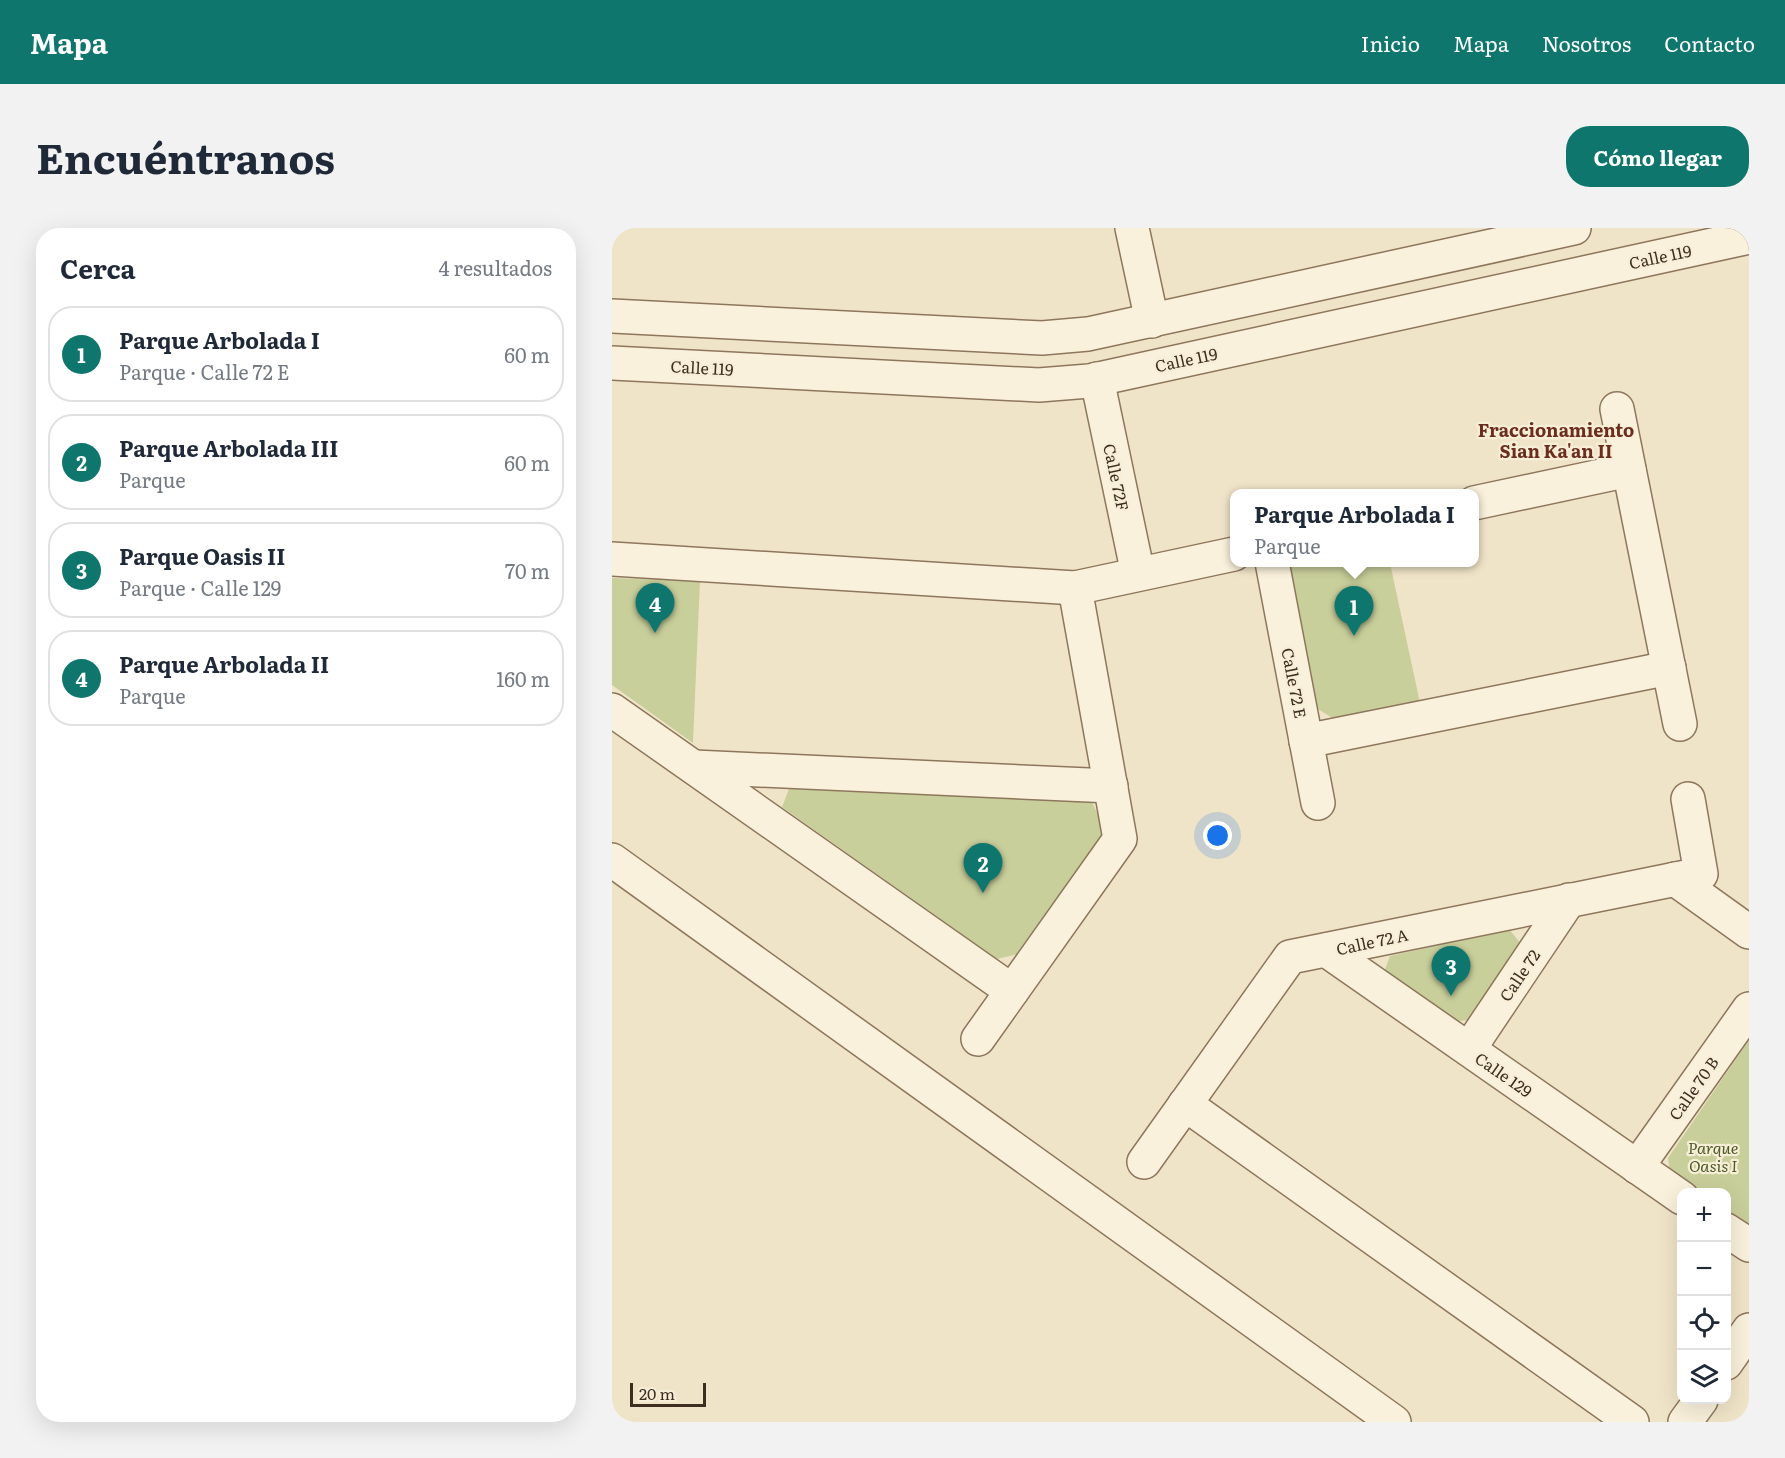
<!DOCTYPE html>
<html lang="es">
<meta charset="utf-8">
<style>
:root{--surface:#fff;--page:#f2f2f3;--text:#1f2937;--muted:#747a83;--line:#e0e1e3;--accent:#0f766e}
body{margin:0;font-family:Literata,serif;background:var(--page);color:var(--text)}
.controls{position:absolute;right:18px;bottom:18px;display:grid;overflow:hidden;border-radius:12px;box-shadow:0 6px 24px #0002}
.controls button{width:54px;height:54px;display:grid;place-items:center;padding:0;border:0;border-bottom:2px solid var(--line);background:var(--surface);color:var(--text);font:30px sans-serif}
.scale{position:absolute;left:18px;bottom:15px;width:76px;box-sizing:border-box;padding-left:6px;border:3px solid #3d2e20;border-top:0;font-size:16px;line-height:21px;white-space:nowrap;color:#3d2e20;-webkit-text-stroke:4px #f7eed8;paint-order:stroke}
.you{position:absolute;left:606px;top:608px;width:21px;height:21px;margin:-15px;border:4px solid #fff;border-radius:50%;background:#1a73e8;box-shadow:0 0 0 9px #1a73e833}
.badge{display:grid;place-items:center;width:39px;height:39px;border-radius:50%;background:var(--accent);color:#fff;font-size:20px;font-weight:700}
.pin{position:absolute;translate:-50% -50px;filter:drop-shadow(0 2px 3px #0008)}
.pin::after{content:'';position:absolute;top:32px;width:21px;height:18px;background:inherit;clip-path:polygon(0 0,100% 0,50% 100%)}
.popup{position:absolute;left:618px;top:261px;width:249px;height:78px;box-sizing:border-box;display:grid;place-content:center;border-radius:12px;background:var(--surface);filter:drop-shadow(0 2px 4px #0005);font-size:20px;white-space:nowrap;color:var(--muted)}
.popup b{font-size:22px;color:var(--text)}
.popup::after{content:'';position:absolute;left:50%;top:100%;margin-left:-12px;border:12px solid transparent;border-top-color:var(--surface)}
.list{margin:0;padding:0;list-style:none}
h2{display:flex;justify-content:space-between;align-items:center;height:78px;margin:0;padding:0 24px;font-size:26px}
h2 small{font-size:20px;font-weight:400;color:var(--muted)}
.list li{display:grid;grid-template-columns:39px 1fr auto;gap:18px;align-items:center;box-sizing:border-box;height:96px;margin:0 12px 12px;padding:0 12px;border:2px solid var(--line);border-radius:24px}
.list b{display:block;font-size:22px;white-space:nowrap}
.list p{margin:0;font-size:20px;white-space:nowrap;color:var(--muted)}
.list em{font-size:20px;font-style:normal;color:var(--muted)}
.icon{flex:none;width:33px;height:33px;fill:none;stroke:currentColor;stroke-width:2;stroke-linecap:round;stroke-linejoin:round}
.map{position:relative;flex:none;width:1137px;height:1194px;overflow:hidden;border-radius:24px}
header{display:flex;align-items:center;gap:36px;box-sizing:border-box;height:84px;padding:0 30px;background:var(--accent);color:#fff}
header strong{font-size:28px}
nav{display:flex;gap:33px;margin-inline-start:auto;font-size:21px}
.intro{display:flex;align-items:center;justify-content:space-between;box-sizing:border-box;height:144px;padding:0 36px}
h1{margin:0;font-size:42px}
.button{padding:15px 27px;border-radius:24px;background:var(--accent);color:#fff;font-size:21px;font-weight:700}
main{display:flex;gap:36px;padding:0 36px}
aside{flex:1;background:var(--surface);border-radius:24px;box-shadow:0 6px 24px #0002}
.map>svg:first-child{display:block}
.green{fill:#c9cf9b}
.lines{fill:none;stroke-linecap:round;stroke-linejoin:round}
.minor-casing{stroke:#8d765c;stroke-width:36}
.minor{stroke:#faf1dc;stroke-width:33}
.labels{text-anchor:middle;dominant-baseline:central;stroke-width:4.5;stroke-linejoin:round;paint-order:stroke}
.street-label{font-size:16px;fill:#3d2e20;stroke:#f7eed8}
.park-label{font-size:16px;font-style:italic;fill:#4d5a26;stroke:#f7eed8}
.neighbourhood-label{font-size:18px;font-weight:bold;fill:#6b2e1e;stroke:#f7eed8}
</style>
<header>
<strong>Mapa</strong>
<nav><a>Inicio</a><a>Mapa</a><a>Nosotros</a><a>Contacto</a></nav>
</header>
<div class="intro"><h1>Encuéntranos</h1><a class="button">Cómo llegar</a></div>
<main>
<aside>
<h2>Cerca<small>4 resultados</small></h2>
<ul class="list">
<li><span class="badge">1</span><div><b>Parque Arbolada I</b><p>Parque · Calle 72 E</p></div><em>60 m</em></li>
<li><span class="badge">2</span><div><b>Parque Arbolada III</b><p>Parque</p></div><em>60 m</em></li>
<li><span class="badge">3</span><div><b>Parque Oasis II</b><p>Parque · Calle 129</p></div><em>70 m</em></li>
<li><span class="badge">4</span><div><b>Parque Arbolada II</b><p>Parque</p></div><em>160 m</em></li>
</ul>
</aside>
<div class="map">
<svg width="1137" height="1194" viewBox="0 0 1137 1194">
<rect width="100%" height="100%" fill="#f0e4c8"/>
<g class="green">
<path d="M680,335H778L808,475L722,491L706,481L675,341Z"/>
<path d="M0,350L88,353L81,515L0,457Z"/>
<path d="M177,561L480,574L494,604L406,726L385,731L170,579Z"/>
<path d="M897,701L909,716L856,792L841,794L772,744L778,728Z"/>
<path d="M1137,812V1000L1115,985L1114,964H1085L1058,946L1056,930Z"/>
</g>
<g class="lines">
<g class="minor-casing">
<g id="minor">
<path d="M520,0L540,93"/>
<path d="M0,88L430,110L476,106L962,0"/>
<path d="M0,135L427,157L477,153L1137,9"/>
<path d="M485,151L526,346"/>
<path d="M1005,181L1068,496"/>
<path d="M862,275L1017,242"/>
<path d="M0,331L463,360L622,326"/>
<path d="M660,334L706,575"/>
<path d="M0,482L400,763"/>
<path d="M694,513L1057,440"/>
<path d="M82,539L499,558"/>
<path d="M0,632L782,1194"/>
<path d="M1063,651L1137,704"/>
<path d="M714,722L1070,970"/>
<path d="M366,811L508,611L463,360"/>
<path d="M857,821L957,672"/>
<path d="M573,876L1020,1194"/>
<path d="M532,934L678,729L1089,646L1076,571"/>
<path d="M1025,939L1137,781"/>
<path d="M1114,1002L1137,1017"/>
<path d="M1114,1135L1137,1102"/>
<path d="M1073,1194L1089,1172"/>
</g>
</g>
<use href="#minor" class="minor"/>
</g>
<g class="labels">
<g class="street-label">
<text transform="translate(1048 28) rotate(-12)">Calle 119</text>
<text transform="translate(574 131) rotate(-12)">Calle 119</text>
<text transform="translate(90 139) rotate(3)">Calle 119</text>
<text transform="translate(505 249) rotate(78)">Calle 72F</text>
<text transform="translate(683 455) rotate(79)">Calle 72 E</text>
<text transform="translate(760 713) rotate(-12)">Calle 72 A</text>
<text transform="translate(907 747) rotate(-56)">Calle 72</text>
<text transform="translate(892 846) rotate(35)">Calle 129</text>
<text transform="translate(1081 860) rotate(-55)">Calle 70 B</text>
</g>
<g class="park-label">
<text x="1101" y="919">Parque<tspan x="1101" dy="18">Oasis I</tspan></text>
</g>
<g class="neighbourhood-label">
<text x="944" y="201">Fraccionamiento<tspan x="944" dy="21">Sian Ka'an II</tspan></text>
</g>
</g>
</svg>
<div class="controls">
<button>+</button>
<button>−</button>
<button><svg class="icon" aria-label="locate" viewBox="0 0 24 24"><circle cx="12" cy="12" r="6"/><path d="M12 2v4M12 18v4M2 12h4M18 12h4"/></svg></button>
<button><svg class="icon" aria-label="layers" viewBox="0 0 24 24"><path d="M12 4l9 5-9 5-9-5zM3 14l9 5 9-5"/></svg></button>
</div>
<div class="scale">20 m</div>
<div class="you"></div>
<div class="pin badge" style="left:742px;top:408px">1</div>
<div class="popup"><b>Parque Arbolada I</b>Parque</div>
<div class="pin badge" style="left:371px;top:665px">2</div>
<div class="pin badge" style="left:839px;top:768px">3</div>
<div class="pin badge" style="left:43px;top:405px">4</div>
</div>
</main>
